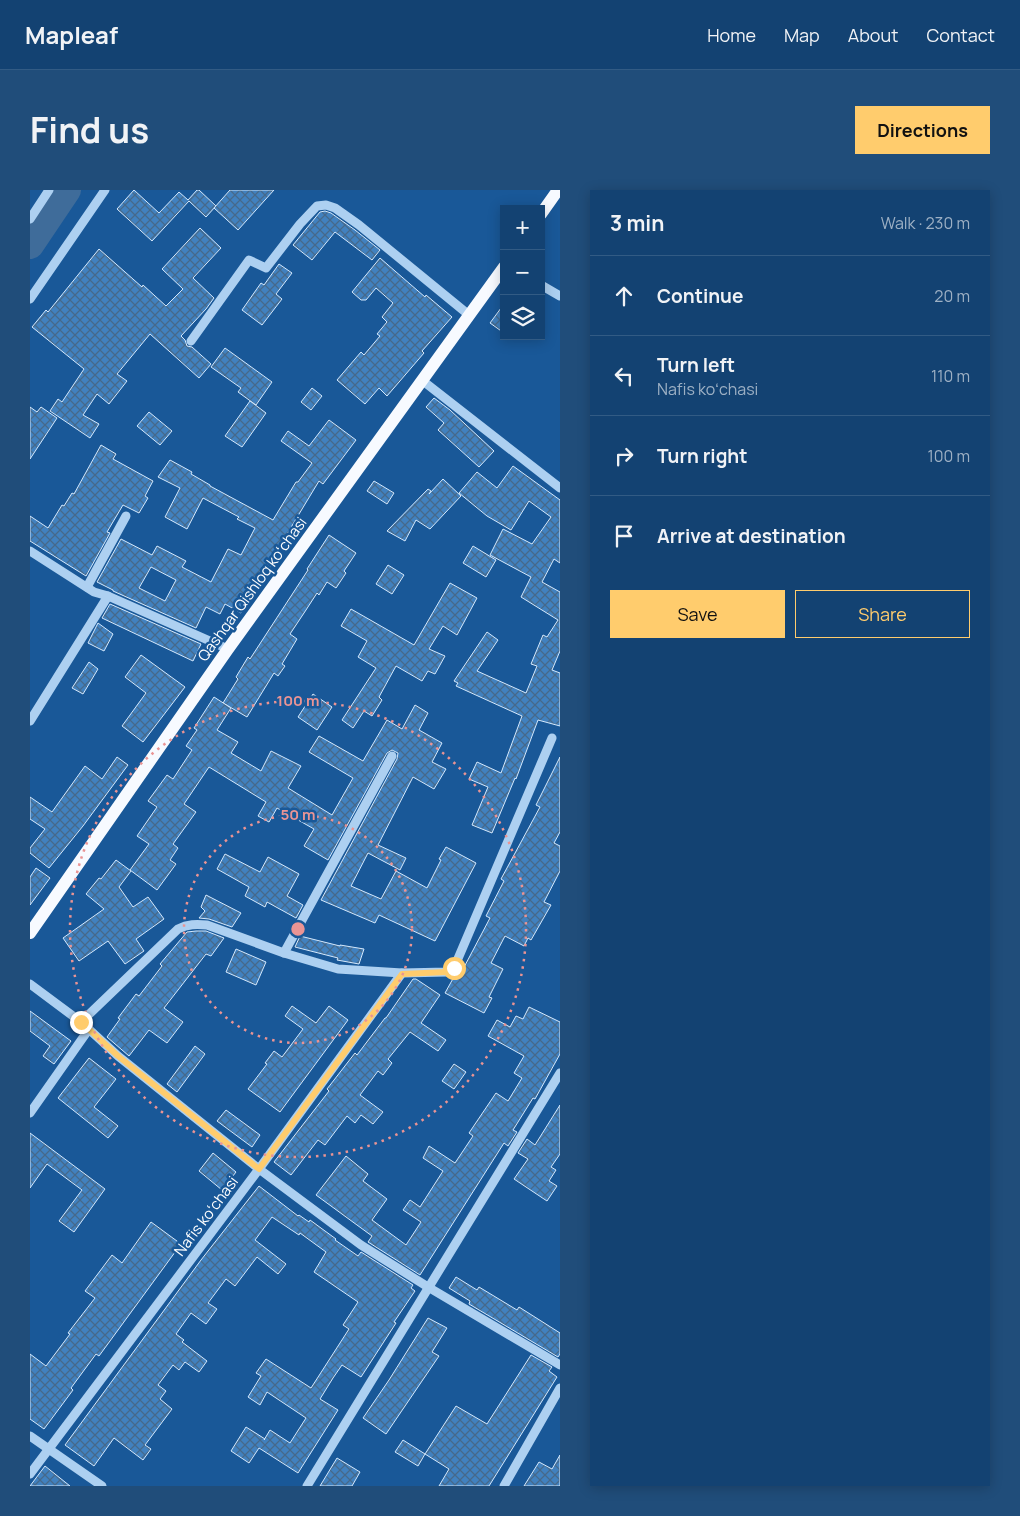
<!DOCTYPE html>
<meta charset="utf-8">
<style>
:root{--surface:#134272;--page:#204d7a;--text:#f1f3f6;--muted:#9db0c4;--line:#325b84;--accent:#ffcc6d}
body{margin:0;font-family:Manrope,sans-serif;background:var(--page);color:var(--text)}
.controls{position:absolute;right:15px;top:15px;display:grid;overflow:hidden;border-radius:0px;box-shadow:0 2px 12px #0003}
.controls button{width:45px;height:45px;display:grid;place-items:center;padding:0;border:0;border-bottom:1px solid var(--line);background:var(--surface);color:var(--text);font:25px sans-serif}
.stop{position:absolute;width:15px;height:15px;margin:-11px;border:4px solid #ffcc6d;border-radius:50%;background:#fff}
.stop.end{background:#ffcc6d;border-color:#fff;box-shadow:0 1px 5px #0008}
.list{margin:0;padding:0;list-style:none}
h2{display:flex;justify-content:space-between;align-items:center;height:65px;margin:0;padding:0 20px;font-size:21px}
h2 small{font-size:16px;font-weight:400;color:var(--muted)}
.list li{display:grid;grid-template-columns:32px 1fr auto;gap:15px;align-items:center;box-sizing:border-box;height:80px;padding:0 20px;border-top:1px solid var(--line)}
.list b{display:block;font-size:19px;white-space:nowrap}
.list p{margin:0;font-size:16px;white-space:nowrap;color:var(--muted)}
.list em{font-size:16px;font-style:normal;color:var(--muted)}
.actions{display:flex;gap:10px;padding:15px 20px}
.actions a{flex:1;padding:11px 0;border:1px solid var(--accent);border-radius:0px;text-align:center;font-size:18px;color:var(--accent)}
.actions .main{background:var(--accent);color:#111}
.icon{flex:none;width:28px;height:28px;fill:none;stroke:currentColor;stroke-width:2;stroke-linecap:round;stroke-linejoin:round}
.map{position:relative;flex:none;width:530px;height:1296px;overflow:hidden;border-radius:0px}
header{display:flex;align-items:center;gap:30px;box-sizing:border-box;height:70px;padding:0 25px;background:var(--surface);border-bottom:1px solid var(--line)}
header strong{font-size:24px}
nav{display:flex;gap:28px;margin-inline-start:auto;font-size:18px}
.intro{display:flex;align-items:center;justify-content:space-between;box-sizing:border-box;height:120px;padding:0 30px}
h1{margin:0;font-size:35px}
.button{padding:12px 22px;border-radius:0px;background:var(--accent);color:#111;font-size:18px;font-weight:700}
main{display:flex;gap:30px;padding:0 30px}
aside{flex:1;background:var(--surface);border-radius:0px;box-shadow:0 2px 12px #0003}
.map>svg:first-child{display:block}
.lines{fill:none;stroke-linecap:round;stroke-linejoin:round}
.river{stroke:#3f6c9a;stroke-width:28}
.building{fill:url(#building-cross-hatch);stroke:#d4e8fc;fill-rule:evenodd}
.minor{stroke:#add0f1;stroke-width:9}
.major{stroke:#f7faff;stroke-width:12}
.route{stroke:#ffcc6d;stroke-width:6}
.ring{fill:none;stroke:#ea9494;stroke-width:2.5;stroke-dasharray:2.5 5}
.labels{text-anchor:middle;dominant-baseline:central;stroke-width:5;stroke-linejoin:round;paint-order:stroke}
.street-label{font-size:15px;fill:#fff;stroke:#195898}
.centre{fill:#ea9494;stroke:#195898;stroke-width:2.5}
.ring-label{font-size:15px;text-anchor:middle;font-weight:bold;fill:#ea9494;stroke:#195898;stroke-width:5;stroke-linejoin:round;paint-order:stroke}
</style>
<header>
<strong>Mapleaf</strong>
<nav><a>Home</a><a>Map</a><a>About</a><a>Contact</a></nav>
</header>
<div class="intro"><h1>Find us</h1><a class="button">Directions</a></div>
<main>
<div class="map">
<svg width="530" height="1296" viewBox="0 0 530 1296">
<defs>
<pattern id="building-cross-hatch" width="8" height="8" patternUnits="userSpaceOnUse" patternTransform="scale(1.25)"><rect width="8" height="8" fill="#4181bf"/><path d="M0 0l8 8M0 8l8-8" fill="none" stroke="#46698b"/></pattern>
</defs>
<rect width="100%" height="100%" fill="#195898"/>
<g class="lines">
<path class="river" d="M0,55L37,0"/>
</g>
<g class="building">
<path d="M104,0L129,23L149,2L158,10L167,0H169L186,16L176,27L159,11L122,51L87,19Z"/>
<path d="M200,0H244L208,40L184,18Z"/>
<path d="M295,21L301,23L325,40L350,60L342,70L305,42L282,70L263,55L290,22Z"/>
<path d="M170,38L191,58L163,88L184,108L176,119L151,146L155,150L157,156L162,157L181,174L169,188L120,144L87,184L97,191L79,214L67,204L53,225L69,234L60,248L20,221L28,209L32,212L54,179L2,137L16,120L18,122L69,59L112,97L113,95L136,116L153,99L132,79Z"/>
<path d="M350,68L395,107L396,105L422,127L392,161L394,163L357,206L349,198L335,214L307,190L331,162L334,165L350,146L347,144L357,132L352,127L363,113L346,98L336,110H331L322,102Z"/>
<path d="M249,74L262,83L246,104L252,109L232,135L212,120L231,93L234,95Z"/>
<path d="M474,114V143L460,133Z"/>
<path d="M195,158L242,192L226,215L208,202L211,198L181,177Z"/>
<path d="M282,198L292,206L281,220L271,212Z"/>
<path d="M404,208L420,220L464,261L449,277L408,240L414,233L396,217Z"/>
<path d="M220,211L236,223L212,257L195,246Z"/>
<path d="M0,217L7,222L11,217L27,228L0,269Z"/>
<path d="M119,222L142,241L130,255L107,236Z"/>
<path d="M299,230L326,250L293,294L289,291L260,339L239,380L234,377L211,423L195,414L190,424L176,417L166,438L83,401V400L67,392L91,349L122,365L127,356L156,371L152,377L181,392L198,359L211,365L225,338L207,329L209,327L173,308L157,339L135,327L150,298L128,287L140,270L162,282L161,284L180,295V296L243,330L266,292H268L282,273L251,251L258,241L279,256ZM121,377L146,390L135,411L109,398Z"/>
<path d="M71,255L86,264L83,269L123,291L115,306L118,308L109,323L93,315L77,342L80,343L56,386L0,351V326L18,338L32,315L34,316L42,303L44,304Z"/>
<path d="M483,276L530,310V373L524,369L512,392L530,402V461L522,480L530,483V536L508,530L486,589L485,588L462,643L442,635L458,597L439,589L447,572L471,583L492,526L426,496L428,493L424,491L457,442L468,450L447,481L496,503L507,476L501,474L513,445L517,447L528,430L491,407L501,387L460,365L473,339L502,354L521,327L499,311L481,340L457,326L429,303L447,282L467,298Z"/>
<path d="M413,289L431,306L400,339L386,330L375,351L357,341L398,299L401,301L399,304Z"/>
<path d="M344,291L364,303L357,314L337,301Z"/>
<path d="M299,345L326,363L314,381L316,383L306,398L297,392L289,405L287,403L276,420L260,444L267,449L252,474L255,476L248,486L244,483L217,527L193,513L208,489L206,487L218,467L220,469L278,380L277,379Z"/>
<path d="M443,356L466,370L456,387L433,373Z"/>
<path d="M358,375L374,385L362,404L346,394Z"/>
<path d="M420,393L447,408L427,445L413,436L399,459L415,466L405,484L398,481L392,491L366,476L349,507L352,510L342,526L334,521L323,538L312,530L346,478L328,467L337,451L311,436L321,419L384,455Z"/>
<path d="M80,414L171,454L163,471L72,428Z"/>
<path d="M68,433L83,444L74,461L58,453Z"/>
<path d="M111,465L155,497L113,552L92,536L116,503L95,487Z"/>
<path d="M59,472L68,479L53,504L42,498Z"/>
<path d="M283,504L302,517L287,540L268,527Z"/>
<path d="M184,507L201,518L187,540L208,552L201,563L231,581L241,561L271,576L258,598L302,625L323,588L279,562L289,546L333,571L357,530L372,539L385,515L398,523L389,540L412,553L402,572L416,579L404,599L383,587L348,655L376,668L370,680L338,663L321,696L351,709L366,681L397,698L411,670L409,669L416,657L446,673L405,751L349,725L345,733L291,710L367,569L368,563L362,560L357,563L298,670L274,656L284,639L247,618L239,632L228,626L236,612L179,577L154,614L166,622L143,654L148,658L140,670L146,674L127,700L100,680L119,654L107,646L127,617L118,611L137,585L143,589L162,560L156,556L167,540L164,538Z"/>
<path d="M87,567L98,575L53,636L19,678L0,663V658L15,639L0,629V607L22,622L55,576L72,589Z"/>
<path d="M530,567V642L524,653L530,656V681L514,712L521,715L501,750L498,748L494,756L475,746L461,773L473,779L459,807L462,808L454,823L415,803L425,785L430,780L432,781L460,728L456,726L474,691L471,689L510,617L506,615Z"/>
<path d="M195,664L230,682L238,667L269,684L257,706L273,715L266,728L237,712L235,717L215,706L219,697L187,679Z"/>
<path d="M86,670L101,681L89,697L103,717L118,707L134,729L106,749L114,761L95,774L78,751L49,771L33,748L74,719L56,704L69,688L71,689Z"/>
<path d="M6,678L20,688L0,715V687Z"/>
<path d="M176,705L211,723L202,737L179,729L169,728L175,721L171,717Z"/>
<path d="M166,741H176L194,748L181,766L176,764L134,818L153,832L137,853L119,840L99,866L77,847L90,829L88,828L106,804L109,806L132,776L130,774L157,742Z"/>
<path d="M270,746L310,756V755L334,759L329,774L307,770L308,768L265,757Z"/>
<path d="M206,759L236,772L226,795L196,782Z"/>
<path d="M383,789H386L410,805L391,833L416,850L408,861L380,842L358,869L362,873L353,885L348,881L330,905L353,922L343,934L331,925L325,933L317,926L295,955L288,950L261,985L244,972L299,901L297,899L325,863L327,865L355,828H356Z"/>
<path d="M262,816L286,833L299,816L318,830L250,922L218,899L237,874L235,873L244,861L252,867L273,839L255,826Z"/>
<path d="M499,817L530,832V864L505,909L503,908L483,940L487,942L478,956L474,953L390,1085L338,1052L342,1046L286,1005L316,966L338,984L333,991L357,1009L342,1030L376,1055L391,1032L373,1020L380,1010L390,1017L413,981L393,968L399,956L425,973L443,946L439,943L466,903L478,911L492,888L484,883L494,866L458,846L467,830L480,837L486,826L493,829Z"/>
<path d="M0,821L41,851L24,874L13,866L20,856L0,841Z"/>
<path d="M165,856L175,864L147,902L137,894Z"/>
<path d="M59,868L86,889L64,917L88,936L78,948L28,908Z"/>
<path d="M424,874L436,882L424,899L412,891Z"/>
<path d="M530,915V964L521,977L526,980L519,991L527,996L517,1011L484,989L498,969L488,963L497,949L505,955Z"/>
<path d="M196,920L230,945L222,957L187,931Z"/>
<path d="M0,943L75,999L44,1042L29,1031L52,1000L17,974L0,998Z"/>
<path d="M183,963L206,982L192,1000L169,981Z"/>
<path d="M229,996L268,1026L269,1025L279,1032L280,1030L306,1049L305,1050L328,1066L331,1062L383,1095L381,1098L385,1101L364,1132L366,1133L331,1187L312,1175L303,1188L290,1209L308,1220L268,1283L229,1258L219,1273L201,1261L216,1237L235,1249L234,1250L240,1240L260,1253L276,1228L237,1202L230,1215L218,1207L231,1186L226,1183L236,1169L281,1198L319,1139L313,1135L328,1112L284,1082L296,1062L270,1043L269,1045L242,1027L225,1050L256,1074L248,1084L227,1067L205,1096L196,1089L178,1113L187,1119L176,1134L161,1123L146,1144L154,1150L152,1152L177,1171L169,1182L155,1172L149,1180L143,1175L128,1195L136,1201L130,1209L142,1219L115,1255L121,1259L113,1270L84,1248L64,1276L35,1255L171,1070Z"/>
<path d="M121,1032L151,1054L69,1166L66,1164L41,1198L43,1200L14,1239L0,1229V1164L16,1176L40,1144L38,1143L65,1108L55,1101L82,1065L92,1073Z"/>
<path d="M426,1087L447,1100L449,1097L487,1120L489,1117L530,1143V1164L528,1167L439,1114L440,1111L419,1098Z"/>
<path d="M398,1128L417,1138L402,1162L409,1166L356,1244L333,1228L359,1190Z"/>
<path d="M501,1165L522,1177L519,1181L527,1187L459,1296H409L419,1279L395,1264L426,1216L457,1234Z"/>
<path d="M373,1250L395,1264L388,1276L365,1262Z"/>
<path d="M530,1265V1296H494L509,1272L522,1279Z"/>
<path d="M307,1268L330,1282L322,1296H290Z"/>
<path d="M15,1276L40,1296H0Z"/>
</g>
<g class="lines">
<g class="minor">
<path d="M0,29L19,0"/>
<path d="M511,95L530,106"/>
<path d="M0,109L75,0"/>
<path d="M161,151L219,70L236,78L270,34L287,16L296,15L305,18L329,35L439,125"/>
<path d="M393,191L530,298"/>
<path d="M0,361L64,402L78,406L198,459"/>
<path d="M57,397L96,326"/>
<path d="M0,531L78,406"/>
<path d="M254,763L362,566"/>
<path d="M0,794L51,832L88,866L229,979L331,1055L398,1097L530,1175"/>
<path d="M51,832L148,739C158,734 166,734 177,735L254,763L308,779L372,783L417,782L424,778L522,548"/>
<path d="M0,923L59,839"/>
<path d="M0,1246L72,1296"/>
<path d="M0,1284L229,979L372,783"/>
<path d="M277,1296L530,883"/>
<path d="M474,1296L530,1198"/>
</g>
<g class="major">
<path d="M511,24L528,0"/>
<path d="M0,743L198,459L474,77"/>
</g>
</g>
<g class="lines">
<path class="route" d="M51,832L88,866L229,979L372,784L417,782L424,778"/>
</g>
<g class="ring">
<circle cx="268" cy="739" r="114"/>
<circle cx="268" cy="739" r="228"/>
</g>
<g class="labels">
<g class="street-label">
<text transform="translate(222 399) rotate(-54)">Qashqar Qishloq koʻchasi</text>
<text transform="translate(176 1026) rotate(-53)">Nafis koʻchasi</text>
</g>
</g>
<circle cx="268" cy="739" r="8" class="centre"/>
<g class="ring-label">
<text x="268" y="516">100 m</text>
<text x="268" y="630">50 m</text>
</g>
</svg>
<div class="controls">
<button>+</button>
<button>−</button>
<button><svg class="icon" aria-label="layers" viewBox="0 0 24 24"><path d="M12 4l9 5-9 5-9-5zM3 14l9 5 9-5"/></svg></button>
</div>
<div class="stop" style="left:424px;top:778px"></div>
<div class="stop end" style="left:51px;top:832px"></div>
</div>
<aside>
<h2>3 min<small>Walk · 230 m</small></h2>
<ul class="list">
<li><svg class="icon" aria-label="ahead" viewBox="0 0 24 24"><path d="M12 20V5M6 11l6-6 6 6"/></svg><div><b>Continue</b></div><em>20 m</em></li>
<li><svg class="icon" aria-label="left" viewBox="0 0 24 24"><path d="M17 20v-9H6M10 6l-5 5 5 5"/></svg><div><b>Turn left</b><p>Nafis koʻchasi</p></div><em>110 m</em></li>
<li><svg class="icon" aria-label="right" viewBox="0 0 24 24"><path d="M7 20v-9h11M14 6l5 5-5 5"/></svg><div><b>Turn right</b></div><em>100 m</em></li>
<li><svg class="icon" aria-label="arrive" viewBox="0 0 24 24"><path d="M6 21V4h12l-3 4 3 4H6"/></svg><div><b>Arrive at destination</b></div></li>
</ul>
<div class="actions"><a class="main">Save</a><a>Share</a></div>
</aside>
</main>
